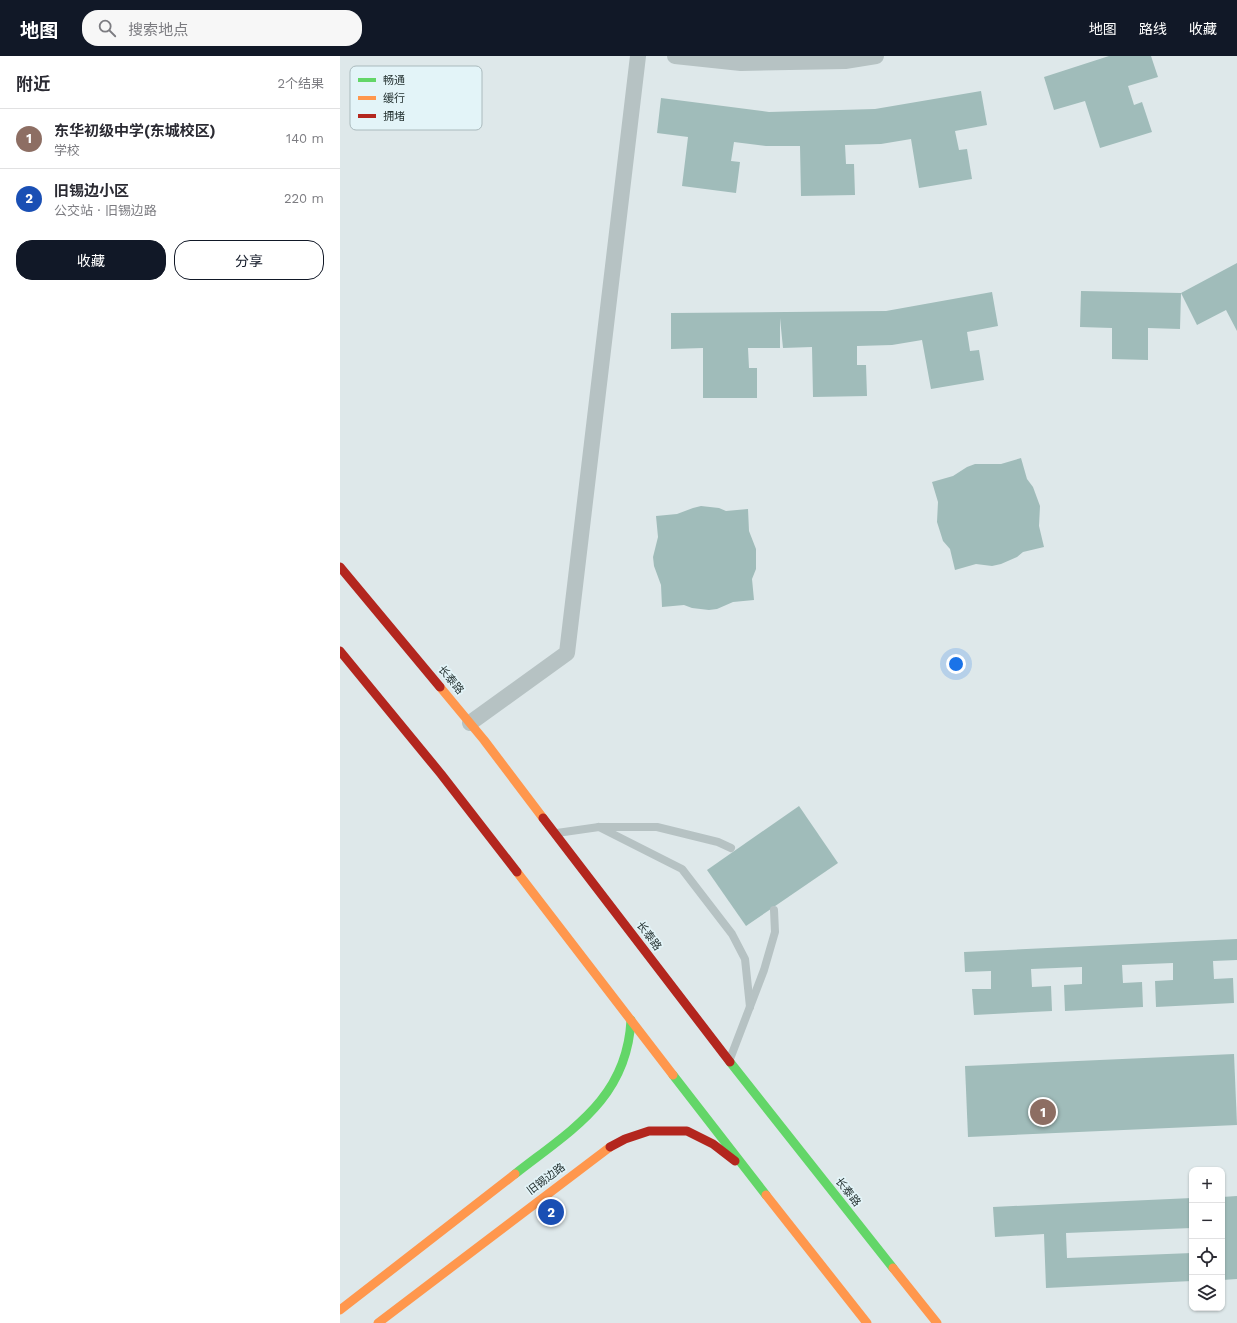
<!DOCTYPE html>
<html lang="zh">
<meta charset="utf-8">
<style>
:root{--surface:#fff;--page:#f7f7f7;--text:#2b2b33;--muted:#7c7c81;--line:#e1e1e2;--accent:#111827}
body{margin:0;font-family:"Work Sans","Noto Sans SC",sans-serif;background:var(--page);color:var(--text)}
.controls{position:absolute;right:12px;bottom:12px;display:grid;overflow:hidden;border-radius:8px;box-shadow:0 1px 3px #0004}
.controls button{width:36px;height:36px;display:grid;place-items:center;padding:0;border:0;border-bottom:1px solid var(--line);background:var(--surface);color:var(--text);font:20px sans-serif}
.you{position:absolute;left:616px;top:608px;width:14px;height:14px;margin:-10px;border:3px solid #fff;border-radius:50%;background:#1a73e8;box-shadow:0 0 0 6px #1a73e833}
.badge{display:grid;place-items:center;width:26px;height:26px;border-radius:50%;background:var(--accent);color:#fff;font-size:13px;font-weight:700}
.pin{position:absolute;translate:-50% -50%;border:2px solid #fff;box-shadow:0 1px 4px #0006}
.list{margin:0;padding:0;list-style:none}
h2{display:flex;justify-content:space-between;align-items:center;height:52px;margin:0;padding:0 16px;font-size:17px}
h2 small{font-size:13px;font-weight:400;color:var(--muted)}
.list li{display:grid;grid-template-columns:26px 1fr auto;gap:12px;align-items:center;box-sizing:border-box;height:60px;padding:0 16px;border-top:1px solid var(--line)}
.list b{display:block;font-size:15px;white-space:nowrap}
.list p{margin:0;font-size:13px;white-space:nowrap;color:var(--muted)}
.list em{font-size:13px;font-style:normal;color:var(--muted)}
.actions{display:flex;gap:8px;padding:12px 16px}
.actions a{flex:1;padding:9px 0;border:1px solid var(--accent);border-radius:16px;text-align:center;font-size:14px;color:var(--accent)}
.actions .main{background:var(--accent);color:#fff}
.icon{flex:none;width:22px;height:22px;fill:none;stroke:currentColor;stroke-width:2;stroke-linecap:round;stroke-linejoin:round}
.map{position:relative;flex:none;width:897px;height:1267px;overflow:hidden}
header{display:flex;align-items:center;gap:24px;box-sizing:border-box;height:56px;padding:0 20px;background:var(--accent);color:#fff}
header strong{font-size:19px}
nav{display:flex;gap:22px;margin-inline-start:auto;font-size:14px}
.search{width:280px;height:36px;background:var(--page);display:flex;align-items:center;gap:10px;box-sizing:border-box;padding:0 14px;border-radius:16px;color:var(--muted);font-size:15px}
main{display:flex}
aside{flex:1;background:var(--surface)}
.map>svg:first-child{display:block}
.building{fill:#a0bcba}
.lines{fill:none;stroke-linecap:round;stroke-linejoin:round}
.lane{stroke:#b6c2c3;stroke-width:8}
.street{stroke:#b6c2c3;stroke-width:16}
.fast{stroke:#63d668;stroke-width:9}
.slow{stroke:#ff974d;stroke-width:9}
.jam{stroke:#b3261e;stroke-width:9}
.labels{text-anchor:middle;dominant-baseline:central;stroke-width:3.5;stroke-linejoin:round;paint-order:stroke}
.street-label{font-size:11px;fill:#263332;stroke:#e3f4f8}
.key{fill:#e3f4f8;stroke:#aababd;stroke-width:1}
.key-label{font-size:11px;fill:#263332}
</style>
<header>
<strong>地图</strong>
<div class="search"><svg class="icon" aria-label="search" viewBox="0 0 24 24"><circle cx="10" cy="10" r="6"/><path d="M15 15l6 6"/></svg>搜索地点</div>
<nav><a>地图</a><a>路线</a><a>收藏</a></nav>
</header>
<main>
<aside>
<h2>附近<small>2个结果</small></h2>
<ul class="list">
<li><span class="badge" style="background:#8d6e63">1</span><div><b>东华初级中学(东城校区)</b><p>学校</p></div><em>140 m</em></li>
<li><span class="badge" style="background:#1a4fb4">2</span><div><b>旧锡边小区</b><p>公交站 · 旧锡边路</p></div><em>220 m</em></li>
</ul>
<div class="actions"><a class="main">收藏</a><a>分享</a></div>
</aside>
<div class="map">
<svg width="897" height="1267" viewBox="0 0 897 1267">
<rect width="100%" height="100%" fill="#dee8ea"/>
<g class="building">
<path d="M769,0H811L818,21L788,30L794,49L802,46L812,76L760,92L745,45L714,54L704,21Z"/>
<path d="M641,35L647,69L615,75L619,94L627,93L632,123L579,132L571,83L541,88L505,89L506,108H514L515,139L461,140L460,90H426L394,86L391,105L400,106L396,137L342,130L348,81L317,77L321,42L429,56L535,53Z"/>
<path d="M897,207V275L886,254L857,269L841,237Z"/>
<path d="M741,235L841,237L840,273L808,272V304L772,303V272L740,271Z"/>
<path d="M652,236L658,270L627,276L630,295L639,294L644,324L591,333L582,284L552,289L517,290V309H526L527,340L473,341L472,291L443,292L440,262V292H408L409,312H417V342H363V292L331,293V257L546,255Z"/>
<path d="M681,402L687,423L693,431L700,450L699,470L704,491L683,496L677,501L661,508L652,510L636,508L615,514L610,493L603,485L597,466L598,446L592,426L613,420L627,411L635,408H661Z"/>
<path d="M361,450L379,452L386,455L408,453L409,475L416,493V513L412,523L414,544L393,546L377,553L369,554L352,552L344,549L322,551L321,529L314,510L313,501L318,481L316,460L337,458L353,452Z"/>
<path d="M459,750L498,807L406,870L367,814Z"/>
<path d="M897,883V904L873,905L874,923L893,922L894,947L816,951L815,925L833,924V907L782,909L783,927L802,926L803,951L725,955L724,929L742,928V911L691,913L692,931L711,930L712,955L634,959L632,933H651V915L625,916L624,896Z"/>
<path d="M894,998L897,1069L628,1081L625,1010Z"/>
<path d="M897,1140V1223L882,1224V1141Z"/>
<path d="M852,1142V1172L726,1177L727,1202L852,1197V1225L706,1232L704,1178L655,1181L653,1151Z"/>
</g>
<g class="lines">
<g class="lane">
<path d="M259,771L342,813L392,878L405,903L410,951"/>
<path d="M217,777L259,771H317L378,786L391,792"/>
<path d="M390,1003L424,914L435,876L434,854"/>
</g>
<g class="street">
<path d="M335,0L401,7L505,5L536,0"/>
<path d="M130,667L227,597L298,0"/>
</g>
<g class="fast">
<path d="M390,1006L553,1212"/>
<path d="M333,1019L426,1139"/>
<path d="M175,1118C231,1074 287,1043 291,964"/>
</g>
<g class="slow">
<path d="M100,631L144,684L203,762"/>
<path d="M177,816L333,1019"/>
<path d="M426,1139L527,1267"/>
<path d="M553,1212L597,1267"/>
<path d="M0,1254L175,1118"/>
<path d="M38,1267L270,1091"/>
</g>
<g class="jam">
<path d="M0,511L100,631"/>
<path d="M0,595L101,718L177,816"/>
<path d="M203,762L390,1006"/>
<path d="M270,1091L285,1083L309,1075H347L373,1088L395,1105"/>
</g>
</g>
<g class="labels">
<g class="street-label">
<text transform="translate(111 624) rotate(50)">长泰路</text>
<text transform="translate(309 880) rotate(53)">长泰路</text>
<text transform="translate(206 1123) rotate(-37)">旧锡边路</text>
<text transform="translate(508 1136) rotate(52)">长泰路</text>
</g>
</g>
<rect x="10" y="10" width="132" height="64" rx="6" class="key"/>
<rect x="18" y="22" width="18" height="4" fill="#63d668"/>
<rect x="18" y="40" width="18" height="4" fill="#ff974d"/>
<rect x="18" y="58" width="18" height="4" fill="#b3261e"/>
<g class="key-label">
<text x="43" y="28">畅通</text>
<text x="43" y="46">缓行</text>
<text x="43" y="64">拥堵</text>
</g>
</svg>
<div class="controls">
<button>+</button>
<button>−</button>
<button><svg class="icon" aria-label="locate" viewBox="0 0 24 24"><circle cx="12" cy="12" r="6"/><path d="M12 2v4M12 18v4M2 12h4M18 12h4"/></svg></button>
<button><svg class="icon" aria-label="layers" viewBox="0 0 24 24"><path d="M12 4l9 5-9 5-9-5zM3 14l9 5 9-5"/></svg></button>
</div>
<div class="you"></div>
<div class="pin badge" style="left:703px;top:1056px;background:#8d6e63">1</div>
<div class="pin badge" style="left:211px;top:1156px;background:#1a4fb4">2</div>
</div>
</main>
